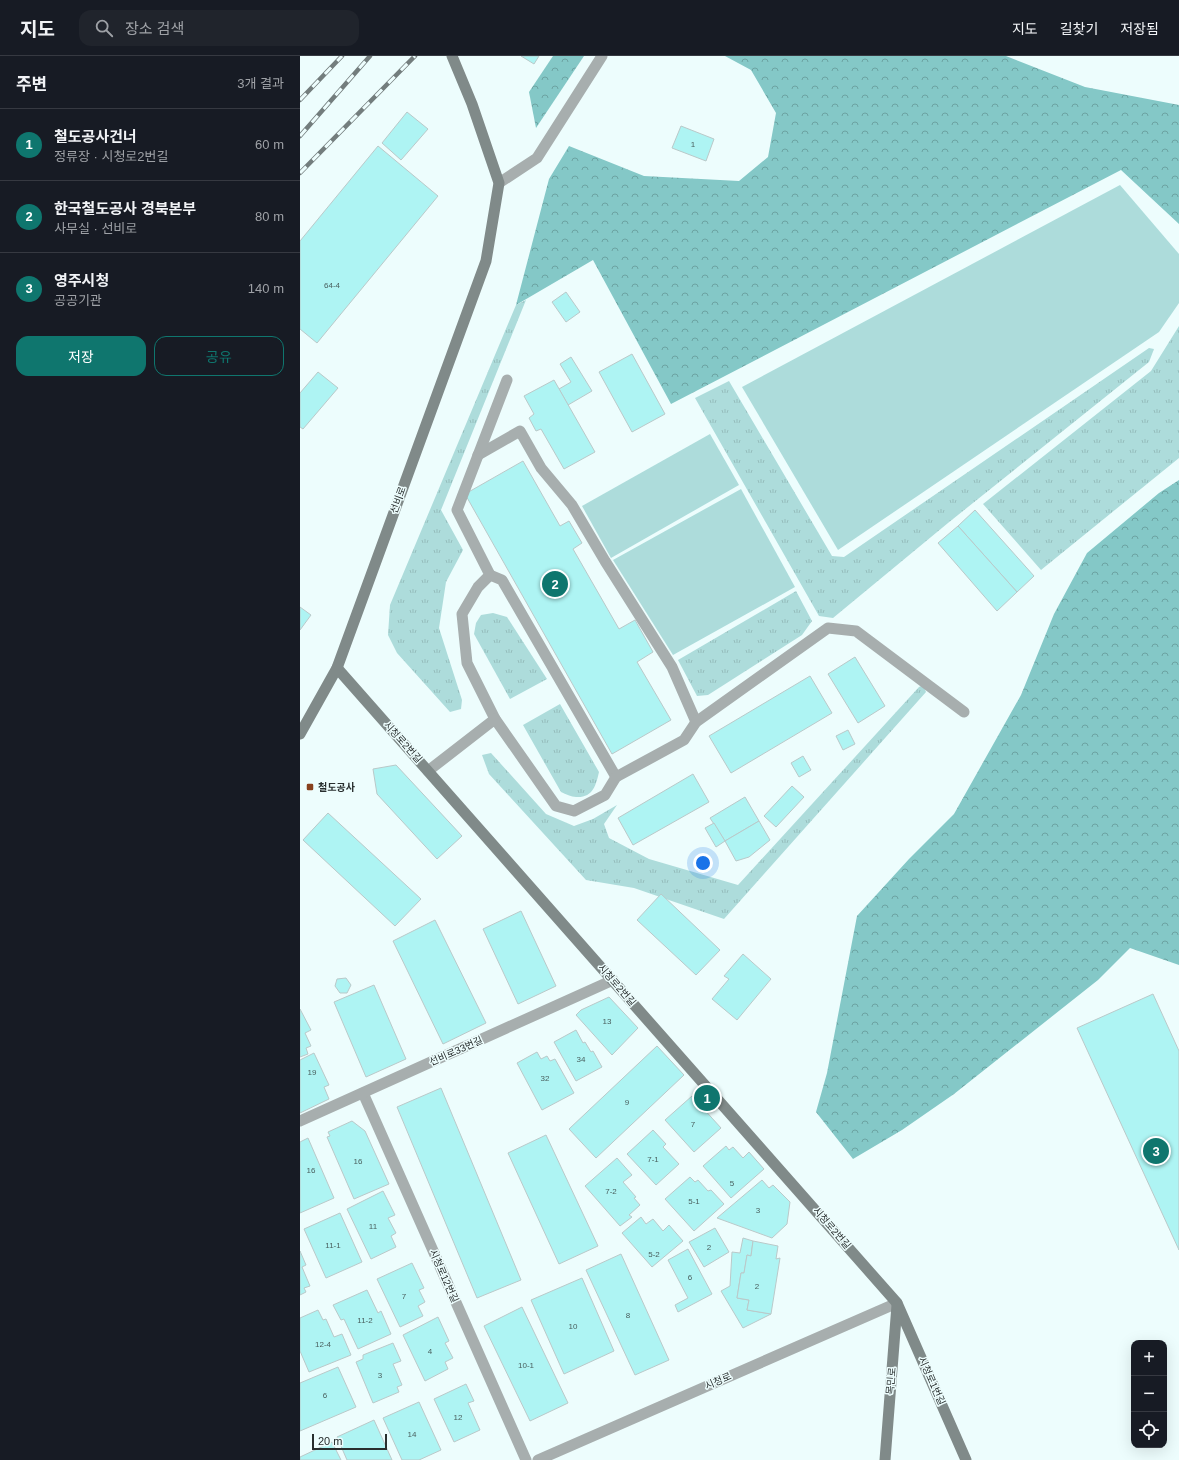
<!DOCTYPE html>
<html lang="ko">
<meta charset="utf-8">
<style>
:root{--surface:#171b24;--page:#20242c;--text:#f1f3f6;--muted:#9ea1a6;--line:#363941;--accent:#0f766e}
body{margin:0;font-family:Arial,"Noto Sans KR",sans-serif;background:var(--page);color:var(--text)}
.controls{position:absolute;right:12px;bottom:12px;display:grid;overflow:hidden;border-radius:8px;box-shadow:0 4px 16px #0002}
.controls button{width:36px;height:36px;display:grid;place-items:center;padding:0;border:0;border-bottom:1px solid var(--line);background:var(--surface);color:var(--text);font:20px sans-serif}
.scale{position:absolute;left:12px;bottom:10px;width:75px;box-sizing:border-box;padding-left:4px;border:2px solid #282e2e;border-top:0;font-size:11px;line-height:14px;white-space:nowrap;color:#282e2e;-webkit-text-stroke:3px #edfdfd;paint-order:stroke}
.you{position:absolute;left:403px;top:807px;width:14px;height:14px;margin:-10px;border:3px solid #fff;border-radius:50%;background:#1a73e8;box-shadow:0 0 0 6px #1a73e833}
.badge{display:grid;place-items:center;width:26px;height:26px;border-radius:50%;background:var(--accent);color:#fff;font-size:13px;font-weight:700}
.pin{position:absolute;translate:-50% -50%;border:2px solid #fff;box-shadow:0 1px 4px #0006}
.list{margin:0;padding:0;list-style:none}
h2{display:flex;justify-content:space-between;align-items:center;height:52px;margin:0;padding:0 16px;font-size:17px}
h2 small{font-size:13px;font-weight:400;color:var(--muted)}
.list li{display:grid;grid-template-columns:26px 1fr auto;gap:12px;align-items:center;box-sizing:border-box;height:72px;padding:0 16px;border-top:1px solid var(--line)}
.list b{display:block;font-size:15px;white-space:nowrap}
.list p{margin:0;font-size:13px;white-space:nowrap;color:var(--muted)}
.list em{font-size:13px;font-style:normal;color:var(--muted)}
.actions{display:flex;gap:8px;padding:12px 16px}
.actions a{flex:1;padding:9px 0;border:1px solid var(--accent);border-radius:12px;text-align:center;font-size:14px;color:var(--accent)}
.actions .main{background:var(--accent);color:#fff}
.icon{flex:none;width:22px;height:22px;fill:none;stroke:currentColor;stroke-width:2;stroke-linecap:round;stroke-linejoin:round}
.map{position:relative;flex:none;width:879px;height:1404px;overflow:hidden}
header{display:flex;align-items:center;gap:24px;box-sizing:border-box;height:56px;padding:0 20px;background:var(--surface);border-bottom:1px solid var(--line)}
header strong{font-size:19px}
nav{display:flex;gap:22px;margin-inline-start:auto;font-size:14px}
.search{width:280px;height:36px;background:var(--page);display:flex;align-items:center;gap:10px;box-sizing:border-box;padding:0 14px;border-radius:12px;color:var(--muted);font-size:15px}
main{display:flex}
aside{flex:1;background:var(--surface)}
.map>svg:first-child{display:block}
.grass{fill:url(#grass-tufts)}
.forest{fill:url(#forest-crowns)}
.pitch{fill:#addcdb}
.building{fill:#aef4f3;stroke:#bac9c9}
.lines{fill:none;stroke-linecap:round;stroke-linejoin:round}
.service{stroke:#a7aeae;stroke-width:11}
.minor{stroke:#a7aeae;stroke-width:11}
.secondary{stroke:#808a89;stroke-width:11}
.rail-casing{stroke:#737d7d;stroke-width:4.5}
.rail{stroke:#edfdfd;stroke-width:3;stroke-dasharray:9;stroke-linecap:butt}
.poi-dot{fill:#88411e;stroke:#edfdfd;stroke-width:1.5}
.labels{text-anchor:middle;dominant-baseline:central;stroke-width:3;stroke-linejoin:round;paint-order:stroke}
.number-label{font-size:8px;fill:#4a605f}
.street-label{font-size:10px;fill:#282e2e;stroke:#edfdfd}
.poi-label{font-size:10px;font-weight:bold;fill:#282e2e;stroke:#edfdfd;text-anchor:start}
</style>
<header>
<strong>지도</strong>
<div class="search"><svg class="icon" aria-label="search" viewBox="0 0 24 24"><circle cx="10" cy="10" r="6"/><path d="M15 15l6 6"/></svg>장소 검색</div>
<nav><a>지도</a><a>길찾기</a><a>저장됨</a></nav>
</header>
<main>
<aside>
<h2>주변<small>3개 결과</small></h2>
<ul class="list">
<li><span class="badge">1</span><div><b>철도공사건너</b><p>정류장 · 시청로2번길</p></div><em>60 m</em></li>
<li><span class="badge">2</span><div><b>한국철도공사 경북본부</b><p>사무실 · 선비로</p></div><em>80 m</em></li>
<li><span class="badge">3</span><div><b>영주시청</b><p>공공기관</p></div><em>140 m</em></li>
</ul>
<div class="actions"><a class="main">저장</a><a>공유</a></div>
</aside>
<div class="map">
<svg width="879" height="1404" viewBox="0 0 879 1404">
<defs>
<pattern id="grass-tufts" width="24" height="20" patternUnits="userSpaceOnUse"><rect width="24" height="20" fill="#addcdb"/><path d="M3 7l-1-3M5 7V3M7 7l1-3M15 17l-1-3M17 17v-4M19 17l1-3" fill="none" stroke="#95bdbc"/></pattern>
<pattern id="forest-crowns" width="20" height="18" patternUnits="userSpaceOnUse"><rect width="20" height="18" fill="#84c8c7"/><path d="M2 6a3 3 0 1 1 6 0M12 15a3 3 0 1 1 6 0" fill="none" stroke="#6ca3a2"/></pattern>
</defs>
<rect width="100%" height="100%" fill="#edfdfd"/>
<g class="grass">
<path d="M226,244L141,454L163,494L146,526L139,572L162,644L161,653L150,656L97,597L88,579L90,549L216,249Z"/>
<path d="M879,270V402L741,514L683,448L851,315Z"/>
<path d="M849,292L854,293L849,306L648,467L533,562L519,560L395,342L429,325L532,500L544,501Z"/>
<path d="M496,535L512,565L502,579L408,639L397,640L378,604Z"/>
<path d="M193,557L207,561L247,623L210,643L174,578L176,567L181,559Z"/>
<path d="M623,629L626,636L424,863L334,832L286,824L189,718L182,699L191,697L246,758L274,770L293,763L317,749L304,768L309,782L349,803L438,829L619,631Z"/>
<path d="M260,648L299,716C296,729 293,742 276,741C271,741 266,738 261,736L223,669Z"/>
</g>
<g class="forest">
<path d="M253,0H284L236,72L229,36Z"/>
<path d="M425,0H706L785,31L879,49V168L821,114L371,348L293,204L216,249L249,123L269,90L344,120L439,125L468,101L476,57L451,14Z"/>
<path d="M879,424V909L830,892L798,924L654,1038L602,1074L553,1103L516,1056L527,1017L557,860L609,803L654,758L721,639L754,558L787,497L859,437Z"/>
</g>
<g class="pitch">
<path d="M820,129L879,198V247L859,276L538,494L442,331Z"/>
<path d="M410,378L439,429L311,502L282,450Z"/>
<path d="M441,433L495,531L373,599L313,504Z"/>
</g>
<g class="building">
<path d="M221,0H239L234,8Z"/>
<path d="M107,56L128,73L101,104L82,87Z"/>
<path d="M381,70L414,83L406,105L372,92Z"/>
<path d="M78,90L138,140L17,287L0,273V185Z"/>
<path d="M266,236L280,256L266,266L252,246Z"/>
<path d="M332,298L365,358L332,376L299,316Z"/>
<path d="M271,301L292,335L268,349L259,333L271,326L260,308Z"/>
<path d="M18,316L38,332L3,373L0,371V337Z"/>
<path d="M254,324L295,396L264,413L241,373L236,375L229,362L234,358L224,340Z"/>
<path d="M223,405L260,470L269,465L282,487L273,493L319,573L335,564L353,596L337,606L371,664L312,698L165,438Z"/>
<path d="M675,454L734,520L717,536L658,470Z"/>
<path d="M658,470L717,536L697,555L638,487Z"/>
<path d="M0,551L11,559L0,574Z"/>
<path d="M555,601L585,650L558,667L528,618Z"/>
<path d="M510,620L532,657L431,717L409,680Z"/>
<path d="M548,674L555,688L543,694L536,680Z"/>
<path d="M503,700L511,714L499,721L491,707Z"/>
<path d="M96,709L162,780L137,803L77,738L73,713Z"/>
<path d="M393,718L409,746L333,789L318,762Z"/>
<path d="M492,730L504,741L476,771L464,760Z"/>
<path d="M445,741L459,765L425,785L410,762Z"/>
<path d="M28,757L121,843L95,870L3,784Z"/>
<path d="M459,765L470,784L449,801L436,805L425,785Z"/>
<path d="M414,767L425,785L416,791L405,772Z"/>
<path d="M361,838L420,894L396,919L337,864Z"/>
<path d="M221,855L256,930L218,948L183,873Z"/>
<path d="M135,864L186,967L143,988L93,885Z"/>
<path d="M443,898L471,923L437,964L412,943L429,923L424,920Z"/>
<path d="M46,922L51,929L47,937H40L35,930L37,923Z"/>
<path d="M74,929L106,1003L66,1021L34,946Z"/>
<path d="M853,938L879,995V1194L777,972Z"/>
<path d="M309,941L338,972L312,999L276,959L281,954Z"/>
<path d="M0,953L11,974L5,977L11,990L6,992L8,998L0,1001Z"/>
<path d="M276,974L283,987L285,986L291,996L293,995L302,1011L276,1025L254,986Z"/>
<path d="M357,990L384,1019L296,1102L269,1073Z"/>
<path d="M237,996L241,1003L247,1000L250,1005L255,1003L274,1037L242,1054L217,1007Z"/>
<path d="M14,997L29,1029L24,1031L29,1043L0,1057V1004Z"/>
<path d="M141,1032L221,1224L177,1242L97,1051Z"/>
<path d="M392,1040L421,1072L394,1096L365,1064Z"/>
<path d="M52,1065L65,1075L89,1128L54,1143L27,1081L30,1080L28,1076Z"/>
<path d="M353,1074L366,1088L363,1091L379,1108L356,1129L327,1098Z"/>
<path d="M246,1079L298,1190L259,1208L208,1097Z"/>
<path d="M8,1082L34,1142L0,1157V1086Z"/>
<path d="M426,1090L429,1094L433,1091L443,1102L449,1096L464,1113L431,1142L403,1110Z"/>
<path d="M317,1102L332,1119L323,1126L336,1141L334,1142L340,1149L329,1159L332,1161L320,1170L285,1130Z"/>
<path d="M390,1121L395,1126L398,1124L408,1135L411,1134L424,1148L394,1175L365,1143Z"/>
<path d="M462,1124L469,1132L473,1129L490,1146L487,1168L472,1182L417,1162Z"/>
<path d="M83,1135L95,1159L88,1162L96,1177L91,1180L96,1191L71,1203L47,1153Z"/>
<path d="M40,1157L62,1206L26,1222L4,1173Z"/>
<path d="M341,1161L346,1168L353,1163L363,1175L369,1169L383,1185L352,1211L322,1177Z"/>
<path d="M415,1172L429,1196L404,1211L389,1186Z"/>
<path d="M443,1182L453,1185L451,1200L447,1199L444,1217H441L437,1242L449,1244L447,1254L471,1258L443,1272L421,1235L430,1230L432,1196L440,1197Z"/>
<path d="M453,1185L478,1190L476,1203L480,1202L471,1258L447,1254L449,1244L437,1242L441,1217H444L447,1199L451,1200Z"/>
<path d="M388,1193L412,1238L378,1256L375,1249L388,1242L368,1204Z"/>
<path d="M0,1195L6,1209L2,1211L10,1230L4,1232L6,1236L0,1239Z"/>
<path d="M321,1198L369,1304L335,1319L286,1214Z"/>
<path d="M112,1207L124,1232L119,1234L125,1246L118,1250L123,1260L100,1271L77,1223Z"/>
<path d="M282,1222L314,1295L264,1318L231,1244Z"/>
<path d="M67,1234L78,1257L81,1255L91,1278L58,1293L44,1263L41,1264L33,1249Z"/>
<path d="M222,1251L268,1347L230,1365L184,1270Z"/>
<path d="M18,1254L23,1264L26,1263L34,1281L42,1278L51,1299L9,1316L0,1295V1262Z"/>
<path d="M138,1261L149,1285L145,1287L153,1302L145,1306L148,1313L125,1325L103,1279Z"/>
<path d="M93,1287L101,1305L93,1308L102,1329L97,1331L99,1336L73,1347L56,1306L63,1303V1299Z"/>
<path d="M38,1311L56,1351L0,1375V1327Z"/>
<path d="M166,1328L174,1345L168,1347L180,1374L154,1386L134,1343Z"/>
<path d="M119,1346L141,1394L119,1404H102L83,1362Z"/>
<path d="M74,1364L92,1404H47L37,1381Z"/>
<path d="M32,1386L41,1404H0V1401Z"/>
</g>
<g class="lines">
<g class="service">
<path d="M178,399L220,375L241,412L272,449L305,505L372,611L396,666"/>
<path d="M190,519L202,524L316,721"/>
<path d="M195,663L167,607L162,558L178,531L190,519L157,454L207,324"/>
<path d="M128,715L195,663L256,750L274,755L305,739L316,721L384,684L396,666L528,572L556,575L664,656"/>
</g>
<g class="minor">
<path d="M199,127L237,102L302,0"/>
<path d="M63,1037L226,1404"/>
<path d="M0,1065L313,924"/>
<path d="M238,1404L597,1247"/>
</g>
<g class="secondary">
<path d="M37,612L597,1247L666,1404"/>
<path d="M0,678L37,612L186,205L199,127L172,48L152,0"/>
<path d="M585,1404L597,1249"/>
</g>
<g class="rail-casing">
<g id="rail">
<path d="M0,44L42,0"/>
<path d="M0,80L70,0"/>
<path d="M0,117L115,0"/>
</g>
</g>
<use href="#rail" class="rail"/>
</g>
<rect class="poi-dot" x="6" y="727" width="8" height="8" rx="2"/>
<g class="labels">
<g class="number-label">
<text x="393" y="88">1</text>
<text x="32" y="229">64-4</text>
<text x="307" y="965">13</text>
<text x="281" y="1003">34</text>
<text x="12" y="1016">19</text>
<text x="245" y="1022">32</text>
<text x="327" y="1046">9</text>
<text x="393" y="1068">7</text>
<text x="353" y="1103">7-1</text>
<text x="58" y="1105">16</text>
<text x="11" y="1114">16</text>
<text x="432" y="1127">5</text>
<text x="311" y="1135">7-2</text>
<text x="394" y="1145">5-1</text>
<text x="458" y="1154">3</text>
<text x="73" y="1170">11</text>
<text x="33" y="1189">11-1</text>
<text x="409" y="1191">2</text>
<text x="354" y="1198">5-2</text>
<text x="390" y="1221">6</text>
<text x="457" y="1230">2</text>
<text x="104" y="1240">7</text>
<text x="328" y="1259">8</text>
<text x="65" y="1264">11-2</text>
<text x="273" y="1270">10</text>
<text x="23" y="1288">12-4</text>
<text x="130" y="1295">4</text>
<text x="226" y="1309">10-1</text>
<text x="80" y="1319">3</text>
<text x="25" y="1339">6</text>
<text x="158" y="1361">12</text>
<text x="112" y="1378">14</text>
</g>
<g class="street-label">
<text transform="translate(98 444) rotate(-70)">선비로</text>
<text transform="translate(103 686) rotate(48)">시청로2번길</text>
<text transform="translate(317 929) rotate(49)">시청로2번길</text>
<text transform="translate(156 995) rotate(-24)">선비로33번길</text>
<text transform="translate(532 1172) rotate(49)">시청로2번길</text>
<text transform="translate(144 1220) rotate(66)">시청로12번길</text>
<text transform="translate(418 1325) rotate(-24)">시청로</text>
<text transform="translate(591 1325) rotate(-85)">목민로</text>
<text transform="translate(632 1325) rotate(66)">시청로1번길</text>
</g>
<g class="poi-label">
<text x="18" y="731">철도공사</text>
</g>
</g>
</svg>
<div class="controls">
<button>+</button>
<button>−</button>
<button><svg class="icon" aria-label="locate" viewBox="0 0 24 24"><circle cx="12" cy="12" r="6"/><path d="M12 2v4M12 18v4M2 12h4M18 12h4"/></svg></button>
</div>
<div class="scale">20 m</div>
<div class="you"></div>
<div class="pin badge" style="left:407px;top:1042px">1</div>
<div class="pin badge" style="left:255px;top:528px">2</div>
<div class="pin badge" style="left:856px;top:1095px">3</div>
</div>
</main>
